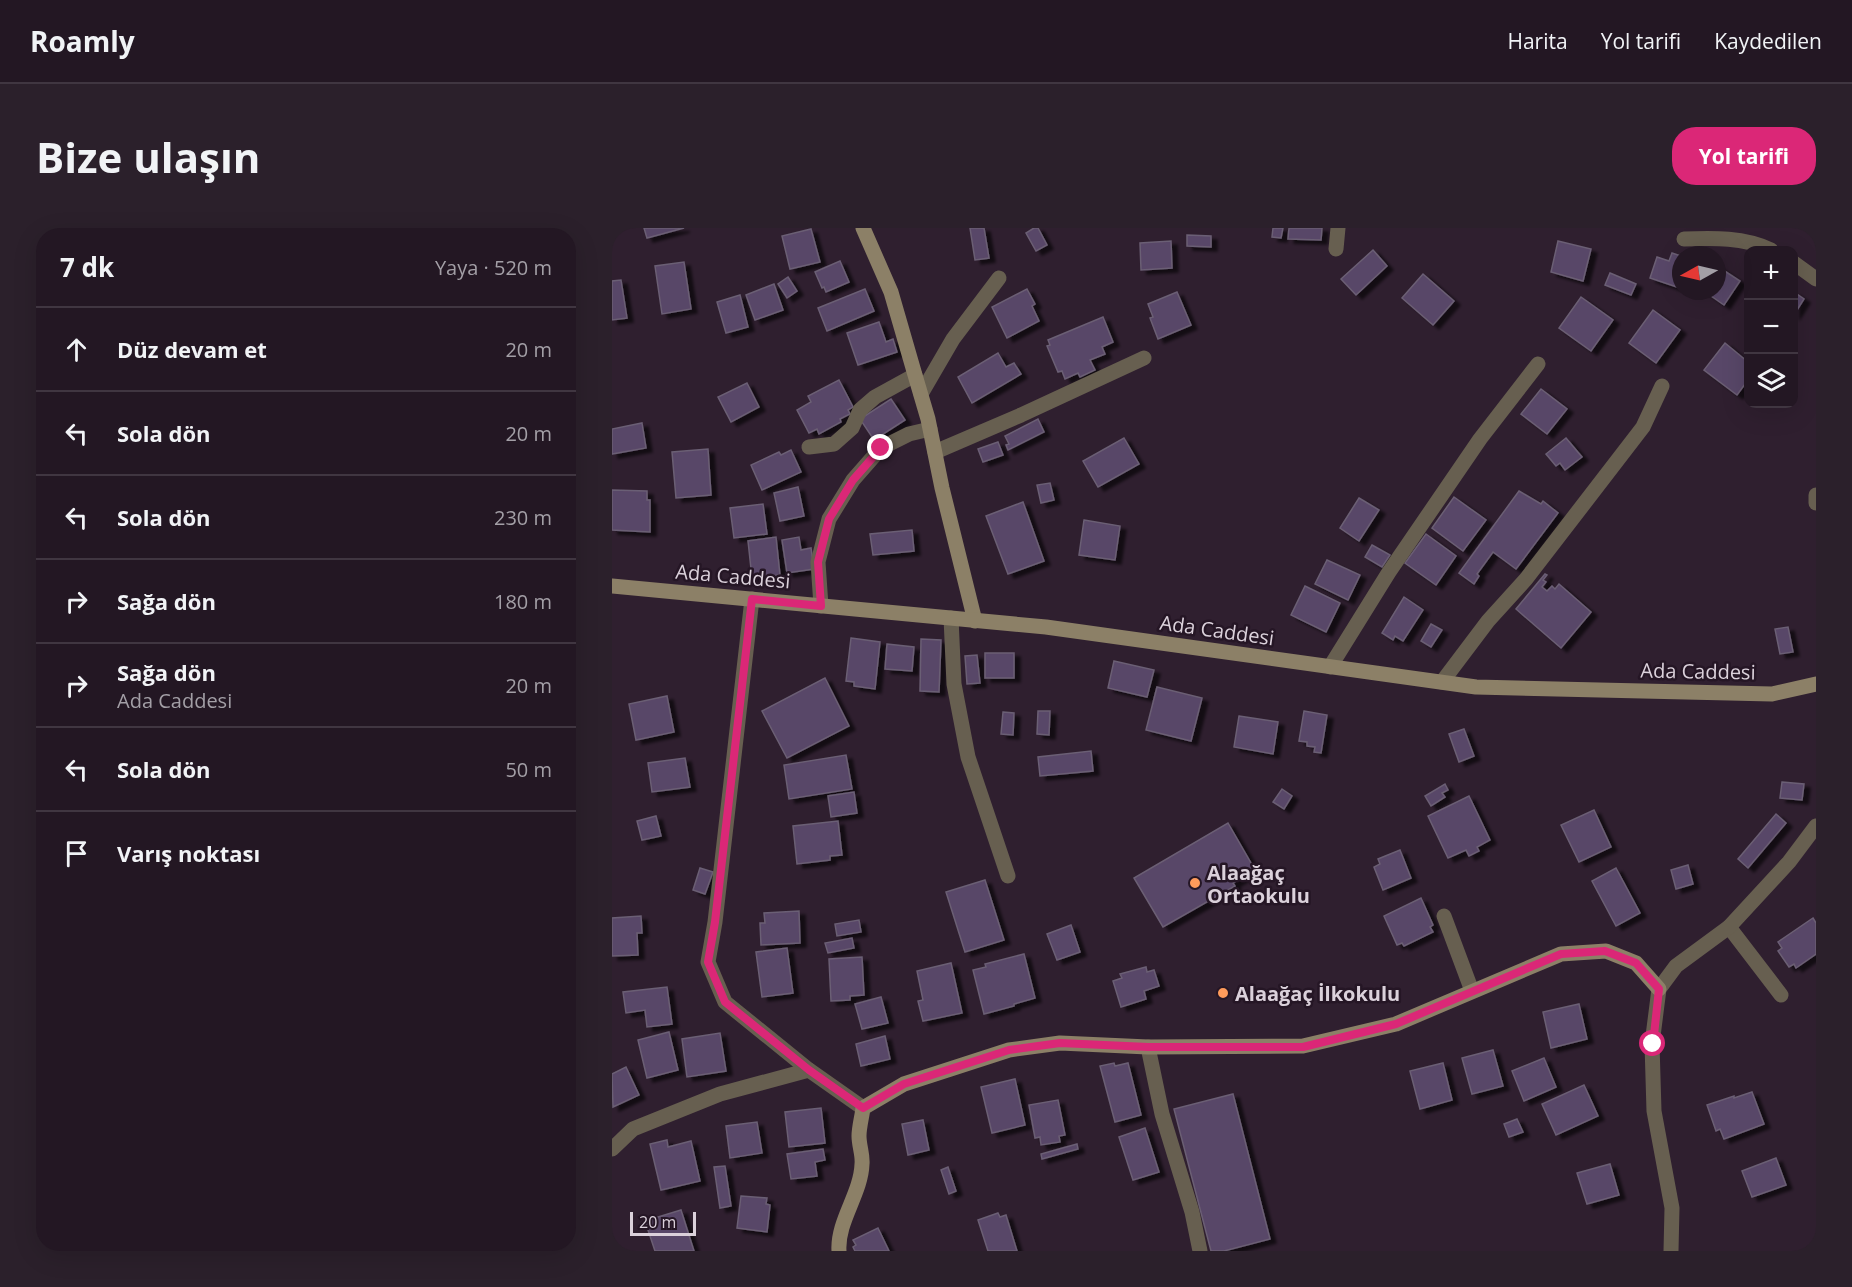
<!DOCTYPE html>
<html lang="tr">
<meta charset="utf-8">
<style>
:root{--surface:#231723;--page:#2b202b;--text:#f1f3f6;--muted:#a39fa6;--line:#403641;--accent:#db2777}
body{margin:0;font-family:"Open Sans",sans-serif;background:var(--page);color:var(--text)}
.controls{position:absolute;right:18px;top:18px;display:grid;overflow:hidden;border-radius:12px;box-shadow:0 6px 24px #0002}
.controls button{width:54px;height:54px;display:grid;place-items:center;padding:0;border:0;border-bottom:2px solid var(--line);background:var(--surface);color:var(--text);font:30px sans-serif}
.compass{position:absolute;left:1060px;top:18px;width:54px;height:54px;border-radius:50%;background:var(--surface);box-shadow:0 6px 24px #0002;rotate:262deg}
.scale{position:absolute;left:18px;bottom:15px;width:66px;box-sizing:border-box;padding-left:6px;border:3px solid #dbd1db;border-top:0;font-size:16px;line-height:21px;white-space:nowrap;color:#dbd1db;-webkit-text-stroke:4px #251625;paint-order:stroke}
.stop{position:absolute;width:18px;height:18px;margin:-14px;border:4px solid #db2777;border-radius:50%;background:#fff}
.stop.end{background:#db2777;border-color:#fff;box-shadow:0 2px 6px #0008}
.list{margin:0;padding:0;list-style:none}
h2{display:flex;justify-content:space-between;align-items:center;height:78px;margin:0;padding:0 24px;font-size:26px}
h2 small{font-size:20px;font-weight:400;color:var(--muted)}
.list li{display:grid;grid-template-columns:39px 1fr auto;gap:18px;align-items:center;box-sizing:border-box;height:84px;padding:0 24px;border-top:2px solid var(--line)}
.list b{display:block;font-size:22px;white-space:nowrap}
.list p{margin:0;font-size:20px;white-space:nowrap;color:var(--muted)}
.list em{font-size:20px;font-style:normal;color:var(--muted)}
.icon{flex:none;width:33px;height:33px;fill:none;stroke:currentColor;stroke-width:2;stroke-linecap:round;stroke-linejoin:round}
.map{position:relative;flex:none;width:1204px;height:1023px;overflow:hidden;border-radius:24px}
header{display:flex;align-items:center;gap:36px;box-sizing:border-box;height:84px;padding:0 30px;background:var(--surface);border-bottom:2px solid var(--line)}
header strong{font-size:28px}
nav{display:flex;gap:33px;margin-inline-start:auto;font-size:21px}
.intro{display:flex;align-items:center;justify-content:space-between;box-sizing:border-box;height:144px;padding:0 36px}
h1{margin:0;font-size:42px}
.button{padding:15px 27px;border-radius:24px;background:var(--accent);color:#fff;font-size:21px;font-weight:700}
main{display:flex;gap:36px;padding:0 36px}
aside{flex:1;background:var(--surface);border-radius:24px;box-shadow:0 6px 24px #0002}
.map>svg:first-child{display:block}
.building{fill:#594667;stroke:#6b5f74;stroke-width:1.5;filter:url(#shadow)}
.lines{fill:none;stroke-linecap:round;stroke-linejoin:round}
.street{stroke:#675f50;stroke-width:15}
.secondary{stroke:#8c8067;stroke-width:15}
.route{stroke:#db2777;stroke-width:8}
.poi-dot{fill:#ff9b5b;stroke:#251625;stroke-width:2}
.labels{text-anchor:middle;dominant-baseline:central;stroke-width:5;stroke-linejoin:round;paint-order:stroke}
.street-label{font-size:20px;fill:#dbd1db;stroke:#251625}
.poi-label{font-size:20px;font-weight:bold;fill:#dbd1db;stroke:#251625;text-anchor:start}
</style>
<header>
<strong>Roamly</strong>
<nav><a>Harita</a><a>Yol tarifi</a><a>Kaydedilen</a></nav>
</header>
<div class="intro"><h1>Bize ulaşın</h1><a class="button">Yol tarifi</a></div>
<main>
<aside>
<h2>7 dk<small>Yaya · 520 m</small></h2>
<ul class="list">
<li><svg class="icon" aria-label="ahead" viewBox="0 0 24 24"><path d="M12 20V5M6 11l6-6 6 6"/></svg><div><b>Düz devam et</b></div><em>20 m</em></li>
<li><svg class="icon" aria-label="left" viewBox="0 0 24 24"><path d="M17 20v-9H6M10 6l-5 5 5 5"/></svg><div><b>Sola dön</b></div><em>20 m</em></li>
<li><svg class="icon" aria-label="left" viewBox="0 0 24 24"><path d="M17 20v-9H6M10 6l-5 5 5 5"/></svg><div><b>Sola dön</b></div><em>230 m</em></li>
<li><svg class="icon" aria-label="right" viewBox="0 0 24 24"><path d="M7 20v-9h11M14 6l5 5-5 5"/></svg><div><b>Sağa dön</b></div><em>180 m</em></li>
<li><svg class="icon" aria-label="right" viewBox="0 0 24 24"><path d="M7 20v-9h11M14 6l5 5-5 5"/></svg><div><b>Sağa dön</b><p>Ada Caddesi</p></div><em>20 m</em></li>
<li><svg class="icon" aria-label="left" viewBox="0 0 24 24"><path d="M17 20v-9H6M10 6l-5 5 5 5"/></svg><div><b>Sola dön</b></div><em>50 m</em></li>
<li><svg class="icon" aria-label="arrive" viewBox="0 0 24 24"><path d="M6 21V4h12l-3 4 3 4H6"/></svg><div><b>Varış noktası</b></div></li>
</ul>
</aside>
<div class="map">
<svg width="1204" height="1023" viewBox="0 0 1204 1023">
<defs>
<filter id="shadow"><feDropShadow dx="6" dy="4" stdDeviation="1.5" flood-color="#0009"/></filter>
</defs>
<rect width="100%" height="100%" fill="#2f1f2f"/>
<g class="building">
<path d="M32,0H72L35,10Z"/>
<path d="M358,0H372L377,30L363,32Z"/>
<path d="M422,0H426L435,17L424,23L414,5Z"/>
<path d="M661,0H671L669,10L660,9Z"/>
<path d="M677,0H710L709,12L676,11Z"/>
<path d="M199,1L208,34L178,41L170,8Z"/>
<path d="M575,7L599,8V19L575,18Z"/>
<path d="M559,13L560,40L529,42L528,15Z"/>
<path d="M946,13L979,21L971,53L939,44Z"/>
<path d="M761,22L775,38L744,67L729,51Z"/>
<path d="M1060,25L1069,28V49L1065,59L1038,50L1045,29L1057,33Z"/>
<path d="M228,33L237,54L214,64L212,59L210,60L203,44Z"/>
<path d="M72,34L79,81L50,86L43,38Z"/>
<path d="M1105,38L1128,53L1112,77L1092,63H1105Z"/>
<path d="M998,45L1024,56L1019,67L993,57Z"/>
<path d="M811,46L842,73L821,97L790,70Z"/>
<path d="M176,49L185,63L175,70L166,56Z"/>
<path d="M9,52L15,90L0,92V53Z"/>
<path d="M162,56L171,82L143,92L134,67Z"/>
<path d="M253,61L262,83L215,103L206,80Z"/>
<path d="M415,61L423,76L420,78L427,93L395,110L380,79Z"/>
<path d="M565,64L579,97L546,111L538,90L541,89L536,76Z"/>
<path d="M1182,64L1192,71L1182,87Z"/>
<path d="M128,67L136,99L114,105L105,74Z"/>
<path d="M969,69L1001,92L979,123L947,100Z"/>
<path d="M1041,82L1068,102L1044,135L1017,115Z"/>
<path d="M491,89L501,114L490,119L493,126L478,132L483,142L468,149L466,145L453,151L450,143L446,144L435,118L438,117L436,112Z"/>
<path d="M267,94L274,114L281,111L285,124L246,137L235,105Z"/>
<path d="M1113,115L1136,134V152L1125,167L1092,142Z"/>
<path d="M386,125L394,139L402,135L409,146L360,175L346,149Z"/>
<path d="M227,152L241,179L236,182L238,186L228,191L229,194L207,206L205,201L197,205L185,182L199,174L196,168Z"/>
<path d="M135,155L147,179L119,194L106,169Z"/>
<path d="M929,161L955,181L935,206L909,186Z"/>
<path d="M279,171L293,192L262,212L248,191Z"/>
<path d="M426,191L432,204L396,222L394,217L397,216L393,208Z"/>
<path d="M30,195L34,220L0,226V201Z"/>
<path d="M512,210L527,236L486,259L471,233Z"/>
<path d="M954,210L970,229L953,242L948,235L944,238L934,226Z"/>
<path d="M386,214L391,227L371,234L366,221Z"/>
<path d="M96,221L99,267L64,270L60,224Z"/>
<path d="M179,222L189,244L150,262L139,237L167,224L169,227Z"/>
<path d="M438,255L442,272L429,275L425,257Z"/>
<path d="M186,259L192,288L168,293L162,265Z"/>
<path d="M0,262L35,263V272H38V304L0,302Z"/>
<path d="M907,263L929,276L931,273L946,285L904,341L881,324L865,346L867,348L862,356L847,345Z"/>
<path d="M842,269L874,292L851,323L820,300Z"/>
<path d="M747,270L767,282L747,313L728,300Z"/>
<path d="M411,274L432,333L396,346L374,288Z"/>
<path d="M151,276L155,306L122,310L118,280Z"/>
<path d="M472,292L508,298L503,332L467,327Z"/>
<path d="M300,302L302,323L261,327L258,306Z"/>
<path d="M814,306L844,328L824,357L793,335Z"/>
<path d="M164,309L168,347L140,350L136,313Z"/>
<path d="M187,309L189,322L199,320L202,341L175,345L170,312Z"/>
<path d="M760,317L778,327L770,339L753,329Z"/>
<path d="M715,332L748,347L736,372L703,356Z"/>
<path d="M933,346L935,347L931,352L934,354L930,359L935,363L940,358L943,361L947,356L979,384L949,420L904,381Z"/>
<path d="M693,358L728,375L714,404L679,387Z"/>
<path d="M792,369L811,382L791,413L783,408L781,412L770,405Z"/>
<path d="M819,396L830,402L819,419L809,413Z"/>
<path d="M1176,399L1181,424L1168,426L1163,401Z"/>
<path d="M239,410L268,414L263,461L242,458V454L234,453Z"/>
<path d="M309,411L329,412L327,464L308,463Z"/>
<path d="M275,416L302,419L300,443L273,441Z"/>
<rect x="373" y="425" width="29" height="25"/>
<path d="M365,427L368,455L355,456L353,428Z"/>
<path d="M502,433L542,442L535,469L496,460Z"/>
<path d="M213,450L237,498L175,530L150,483Z"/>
<path d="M545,459L590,470L579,513L534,502Z"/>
<path d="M55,468L62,504L24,512L17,476Z"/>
<path d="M426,483H438L437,507L425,506Z"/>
<path d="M692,483L715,487L709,525L702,524L703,519L695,518V514L687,513Z"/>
<path d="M391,484L402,485L401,507L389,506Z"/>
<path d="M627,488L666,494L661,526L622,519Z"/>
<path d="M852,501L862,528L847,534L837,506Z"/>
<path d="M479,523L481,543L428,548L426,529Z"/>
<path d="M234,527L240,561L177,571L172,537Z"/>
<path d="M73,530L78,559L40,564L36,535Z"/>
<path d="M1170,554L1192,556L1190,572L1168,570Z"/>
<path d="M833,556L836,562L830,565L833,569L819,578L813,568Z"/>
<path d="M670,561L680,568L672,581L661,574Z"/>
<path d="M242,564L245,585L219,589L216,568Z"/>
<path d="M857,568L878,612L865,619L867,623L857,628L854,622L836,630L816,588Z"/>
<path d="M982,582L999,619L967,634L949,597Z"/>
<path d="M1164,586L1174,595L1136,640L1126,631Z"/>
<path d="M44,588L49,608L30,612L25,593Z"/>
<path d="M226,593L230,627L218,628V632L185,636L181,598Z"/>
<path d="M616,595L643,642L621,655L623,658L551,699L522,650Z"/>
<path d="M788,622L799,650L771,662L762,639L768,636L766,631Z"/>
<path d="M1076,637L1081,656L1064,661L1059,642Z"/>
<path d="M88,640L101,644L93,666L81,662Z"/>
<path d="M1004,640L1028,685L1004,698L980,653Z"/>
<path d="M373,652L392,712L353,724L334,664Z"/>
<path d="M809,670L821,697L818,699L821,704L792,718L790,715L785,717L772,688Z"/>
<path d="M187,683L188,715L149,717L148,695H153L152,685Z"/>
<path d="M29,688L30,705H25L26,727L0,728V690Z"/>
<path d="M1201,690L1204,695V726L1184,740L1182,736L1177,739L1166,723L1170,720L1166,714Z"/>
<path d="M247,692L249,704L225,708L223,696Z"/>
<path d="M459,697L468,724L445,732L435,706Z"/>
<path d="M240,710L242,720L216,725L213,715Z"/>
<path d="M175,720L181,765L150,769L144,724Z"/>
<path d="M412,726L423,770L402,776V778L372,786L361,742L374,739L373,736Z"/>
<path d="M250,729L252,767L238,768V772L219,773L217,731Z"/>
<path d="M339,735L350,785L311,793L306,773L311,772L305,743Z"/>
<path d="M534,739L535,744L542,742L547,758L532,763L534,771L509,779L501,753L510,750L508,746Z"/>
<path d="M55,759L60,796L35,799L33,782L14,785L11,764Z"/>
<path d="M269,769L276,795L250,801L243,776Z"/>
<path d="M967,776L975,811L939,820L931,784Z"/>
<path d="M57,804L66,842L35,850L26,812Z"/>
<path d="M108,805L114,843L75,849L70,811Z"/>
<path d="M273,808L278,831L249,838L244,816Z"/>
<path d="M881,822L891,858L860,866L850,830Z"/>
<path d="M932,830L944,859L912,873L900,843Z"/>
<path d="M502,835L503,838L516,835L529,887L503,894L488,838Z"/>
<path d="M831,835L840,872L808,881L798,843Z"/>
<path d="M14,839L27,867L1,879L0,846Z"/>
<path d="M403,851L413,897L380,905L369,859Z"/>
<path d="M972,857L986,888L944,907L930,876Z"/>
<path d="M1140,864L1152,896L1112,911L1108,901L1104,903L1095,877L1122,868V870Z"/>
<path d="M621,866L658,1011L612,1023H599L562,881Z"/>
<path d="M446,872L453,907L447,908L448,914L429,917L428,909L423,910L417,877Z"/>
<path d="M209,880L213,915L177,919L173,884Z"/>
<path d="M905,891L911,904L897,909L892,896Z"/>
<path d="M311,892L317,922L296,927L290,896Z"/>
<path d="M145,894L150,925L118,930L114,898Z"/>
<path d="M533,900L547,944L521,952L507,909Z"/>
<path d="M55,912L56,919L79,913L88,953L49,962L38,916Z"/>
<path d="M465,916L466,921L430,931L429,926Z"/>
<path d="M211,921L213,932L203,934L205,948L179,951L175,926Z"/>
<path d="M1164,930L1174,957L1140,969L1130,943Z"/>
<path d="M998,936L1007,967L975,976L965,945Z"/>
<path d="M113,938L119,978L108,980L102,939Z"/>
<path d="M336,939L344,963L337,966L329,942Z"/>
<path d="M129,968L155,970L154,976L158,977L155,1004L125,1000Z"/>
<path d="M69,982L82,1023H43L33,993Z"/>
<path d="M386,985L388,989L394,987L405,1023H376L366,992Z"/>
<path d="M266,1000L277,1023H243L241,1019L244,1017L241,1012Z"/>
</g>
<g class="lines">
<g class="street">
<path d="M1072,11C1102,10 1132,9 1159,22"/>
<path d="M724,21L726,0"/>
<path d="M1182,35L1204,51"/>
<path d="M309,166L341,111L387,50"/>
<path d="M197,219L222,216L240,200L248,182L263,169L303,147"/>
<path d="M323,224L409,187L532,130"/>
<path d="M1204,267V275"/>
<path d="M140,371L103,694L96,734L113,774L197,842L251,880"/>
<path d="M209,378L206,334L217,291L241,252L269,220L297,206L318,201"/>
<path d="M339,390L342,456L356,529L396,648"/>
<path d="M718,439L777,344L868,211L926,136"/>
<path d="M830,454L876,393L914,351L1031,199L1050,158"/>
<path d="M832,688L860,763"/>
<path d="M1117,699L1169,767"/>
<path d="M536,819L550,886L580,984L588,1023"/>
<path d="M0,921L21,901L108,866L197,842"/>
<path d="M1059,1023L1060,980L1042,883L1040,816L1047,761L1064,738L1117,699L1177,634L1204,598"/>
</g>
<g class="secondary">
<path d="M251,0L279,64L303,147L316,191L330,260L363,393"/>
<path d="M0,358L434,399L864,459L1160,466L1204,456"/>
<path d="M227,1023C225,993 249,966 250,936C251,927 247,918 247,908C247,899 250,889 251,880L292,856L397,822L448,815L536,819L691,818L784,796L949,726L994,723L1024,735L1047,761"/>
</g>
</g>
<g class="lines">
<path class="route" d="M269,220L241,252L217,291L206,334L209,378L140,371L103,694L96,734L113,774L197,842L251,880L292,856L397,822L448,815L536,819H691L784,796L949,726L993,723L1024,735L1047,761L1041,816"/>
</g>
<g class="poi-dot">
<circle cx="583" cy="655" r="6"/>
<circle cx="611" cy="765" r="6"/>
</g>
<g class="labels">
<g class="street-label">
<text transform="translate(121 348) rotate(5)">Ada Caddesi</text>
<text transform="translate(605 402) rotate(8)">Ada Caddesi</text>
<text transform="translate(1086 443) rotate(1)">Ada Caddesi</text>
</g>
<g class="poi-label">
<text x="595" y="644">Alaağaç<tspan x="595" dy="23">Ortaokulu</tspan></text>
<text x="623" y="765">Alaağaç İlkokulu</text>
</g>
</g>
</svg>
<div class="controls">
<button>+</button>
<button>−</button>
<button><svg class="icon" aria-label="layers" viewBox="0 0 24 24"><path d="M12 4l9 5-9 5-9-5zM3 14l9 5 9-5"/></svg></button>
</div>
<svg class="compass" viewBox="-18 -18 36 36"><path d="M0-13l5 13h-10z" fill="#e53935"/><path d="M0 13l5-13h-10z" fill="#a39fa6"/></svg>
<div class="scale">20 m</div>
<div class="stop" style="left:1041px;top:816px"></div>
<div class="stop end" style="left:269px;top:220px"></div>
</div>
</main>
